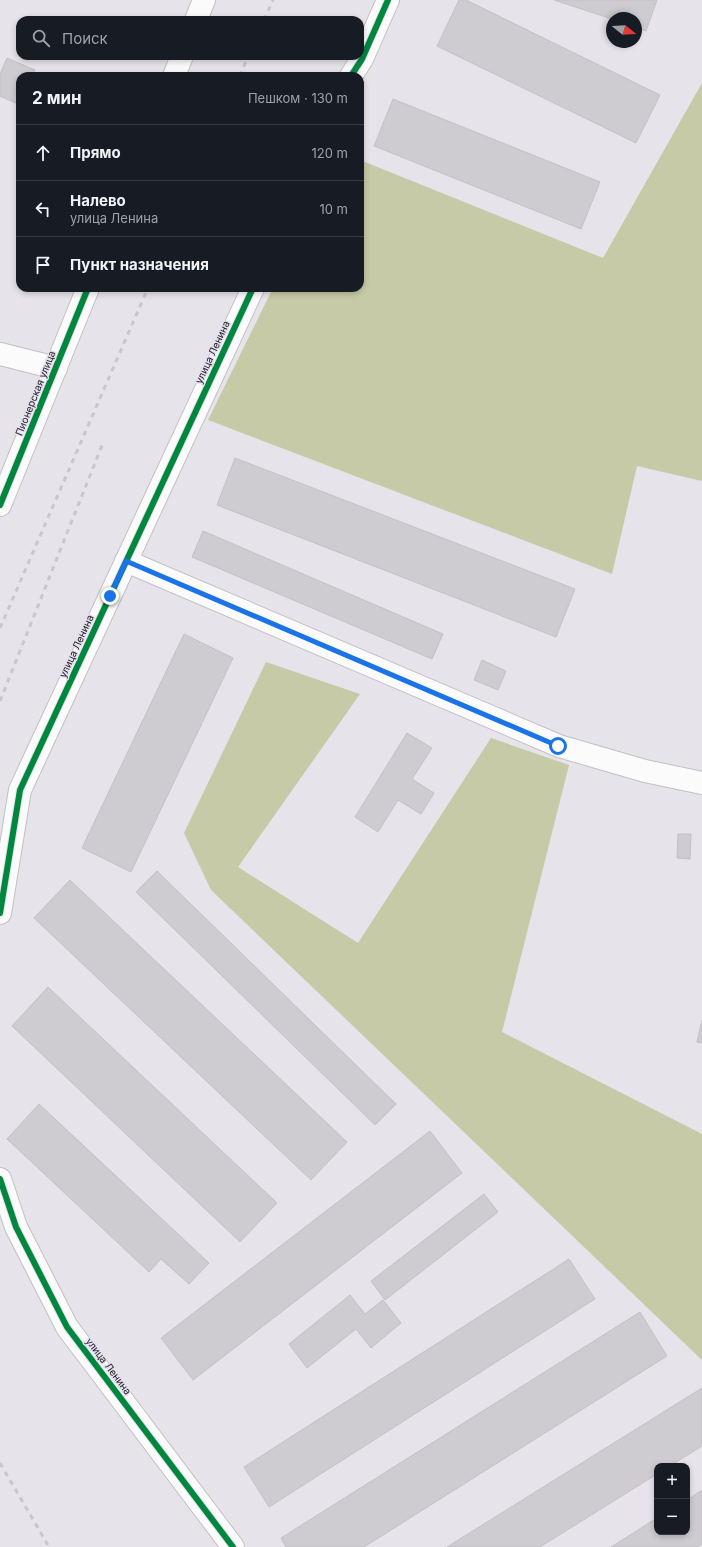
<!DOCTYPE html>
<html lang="ru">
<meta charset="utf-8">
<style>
:root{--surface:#171b24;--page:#20242c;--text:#f1f3f6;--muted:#9ea1a6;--line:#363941}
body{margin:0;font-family:Inter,sans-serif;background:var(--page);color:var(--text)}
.controls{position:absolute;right:12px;bottom:12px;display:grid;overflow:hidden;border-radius:8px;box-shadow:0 2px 6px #0003}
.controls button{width:36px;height:36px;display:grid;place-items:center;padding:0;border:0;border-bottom:1px solid var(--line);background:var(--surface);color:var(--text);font:20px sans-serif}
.compass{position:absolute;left:606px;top:12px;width:36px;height:36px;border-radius:50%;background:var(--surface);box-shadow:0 2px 6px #0003;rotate:108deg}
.stop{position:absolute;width:12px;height:12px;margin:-9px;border:3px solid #1a73e8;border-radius:50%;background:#fff}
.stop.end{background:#1a73e8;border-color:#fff;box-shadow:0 1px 4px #0008}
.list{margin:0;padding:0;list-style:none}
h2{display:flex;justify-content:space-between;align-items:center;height:52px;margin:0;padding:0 16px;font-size:17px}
h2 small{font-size:13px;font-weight:400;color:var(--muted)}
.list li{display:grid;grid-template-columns:26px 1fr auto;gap:12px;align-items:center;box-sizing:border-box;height:56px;padding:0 16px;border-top:1px solid var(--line)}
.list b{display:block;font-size:15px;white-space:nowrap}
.list p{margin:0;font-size:13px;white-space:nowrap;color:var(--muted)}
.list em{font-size:13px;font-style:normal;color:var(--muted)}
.icon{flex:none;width:22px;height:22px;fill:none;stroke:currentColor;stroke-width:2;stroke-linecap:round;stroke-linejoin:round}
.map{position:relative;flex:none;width:702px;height:1547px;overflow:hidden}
.search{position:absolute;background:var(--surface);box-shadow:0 2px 6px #0003;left:16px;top:16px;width:348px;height:44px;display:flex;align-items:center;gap:10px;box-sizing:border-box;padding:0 14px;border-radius:12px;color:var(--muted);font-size:15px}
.panel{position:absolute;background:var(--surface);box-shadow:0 2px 6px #0003;left:16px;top:72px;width:348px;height:220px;border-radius:12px}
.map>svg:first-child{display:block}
.forest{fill:#c6caa6}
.building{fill:#cecbd1;stroke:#c3c1c7}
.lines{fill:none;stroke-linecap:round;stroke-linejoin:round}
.minor-casing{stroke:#c2c0c5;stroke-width:24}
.minor{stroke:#fbfbfc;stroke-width:22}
.rail{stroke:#c8c8ca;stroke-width:3;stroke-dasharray:5 5;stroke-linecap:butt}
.cycleway-casing{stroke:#e5e0ed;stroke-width:8}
.cycleway{stroke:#00873e;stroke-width:6}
.route{stroke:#1a73e8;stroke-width:5}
.labels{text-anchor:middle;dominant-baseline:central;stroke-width:3;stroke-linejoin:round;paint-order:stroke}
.street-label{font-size:10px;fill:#262429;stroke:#e5e0ed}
</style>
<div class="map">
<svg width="702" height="1547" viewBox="0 0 702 1547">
<rect width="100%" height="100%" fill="#e6e3ea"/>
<g class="forest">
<path d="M702,83V481L637,466L612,574L208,420L273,288H360V160L603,258Z"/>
<path d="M266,662L360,694L238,867L358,943L491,738L569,765L502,1032L702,1134V1360L211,890L184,833Z"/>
</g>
<g class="building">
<path d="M459,0H466L660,95L636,143L437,46Z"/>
<path d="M554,0H657L646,31L636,28V18H612V19Z"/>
<path d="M7,58L35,70L32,76H20V105L0,96V74Z"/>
<path d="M393,99L600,182L581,229L374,146Z"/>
<path d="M235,458L575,589L556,637L217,505Z"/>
<path d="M203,531L443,634L432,659L192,557Z"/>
<path d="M184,634L233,658L131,872L82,848Z"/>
<path d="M482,660L506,671L498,690L474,680Z"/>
<path d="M407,733L432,748L412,779L434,793L421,814L398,800L378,832L355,817Z"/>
<path d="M678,834H691L690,859L677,858Z"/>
<path d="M157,871L396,1104L375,1125L136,892Z"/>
<path d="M70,880L347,1142L311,1180L34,918Z"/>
<path d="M48,987L277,1203L240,1242L12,1026Z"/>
<path d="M702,1020V1043L697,1042Z"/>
<path d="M39,1104L209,1263L189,1284L161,1259L149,1272L7,1139Z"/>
<path d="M430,1131L462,1173L193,1380L161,1338Z"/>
<path d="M484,1194L498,1212L385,1300L371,1281Z"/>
<path d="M569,1259L595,1299L269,1507L244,1467Z"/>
<path d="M350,1295L365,1314L383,1300L401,1323L371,1348L356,1329L307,1368L289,1344Z"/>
<path d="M640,1312L667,1356L364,1547H286L281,1538Z"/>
<path d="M702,1388V1446L670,1466H657V1474L540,1547H447Z"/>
<path d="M702,1490V1544L698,1547H611L657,1518V1532H687V1500Z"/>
</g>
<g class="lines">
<g class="minor-casing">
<g id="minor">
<path d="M196,20L204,0"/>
<path d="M174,76L182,56"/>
<path d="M351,76L362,59L388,0"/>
<path d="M0,354L56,368"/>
<path d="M0,505L88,288"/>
<path d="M126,561L559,746L645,771L702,783"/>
<path d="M0,913L20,790L253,288"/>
<path d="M0,1179L16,1227L67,1327L233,1547"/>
</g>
</g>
<use href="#minor" class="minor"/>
<g class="rail">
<path d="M264,20L273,0"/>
<path d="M240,76L248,56"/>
<path d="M0,628L148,288"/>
<path d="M0,701L103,443"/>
<path d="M0,1463L49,1547"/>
</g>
<g class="cycleway-casing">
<g id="cycleway">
<path d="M351,76L362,59L388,0"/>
<path d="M0,505L88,288"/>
<path d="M0,913L20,790L253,288"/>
<path d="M0,1179L16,1227L67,1327L233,1547"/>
</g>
</g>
<use href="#cycleway" class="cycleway"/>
</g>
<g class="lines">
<path class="route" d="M110,596L126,561L558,746"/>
</g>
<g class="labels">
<g class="street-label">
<text transform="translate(212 352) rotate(-65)">улица Ленина</text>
<text transform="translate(35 393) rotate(-68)">Пионерская улица</text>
<text transform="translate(76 646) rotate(-65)">улица Ленина</text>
<text transform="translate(109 1366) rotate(53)">улица Ленина</text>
</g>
</g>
</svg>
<div class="controls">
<button>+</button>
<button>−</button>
</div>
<svg class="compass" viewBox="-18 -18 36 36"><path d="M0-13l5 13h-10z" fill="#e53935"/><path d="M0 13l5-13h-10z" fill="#9ea1a6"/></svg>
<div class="stop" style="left:558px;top:746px"></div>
<div class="stop end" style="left:110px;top:596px"></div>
<div class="search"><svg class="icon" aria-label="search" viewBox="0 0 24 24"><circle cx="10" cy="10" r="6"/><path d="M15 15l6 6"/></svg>Поиск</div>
<section class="panel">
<h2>2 мин<small>Пешком · 130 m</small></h2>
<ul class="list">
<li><svg class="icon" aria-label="ahead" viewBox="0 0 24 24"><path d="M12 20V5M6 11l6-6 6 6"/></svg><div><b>Прямо</b></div><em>120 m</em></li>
<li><svg class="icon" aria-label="left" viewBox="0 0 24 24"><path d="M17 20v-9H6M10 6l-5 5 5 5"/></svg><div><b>Налево</b><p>улица Ленина</p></div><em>10 m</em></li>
<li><svg class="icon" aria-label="arrive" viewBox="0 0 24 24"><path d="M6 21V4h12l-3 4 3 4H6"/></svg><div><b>Пункт назначения</b></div></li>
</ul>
</section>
</div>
